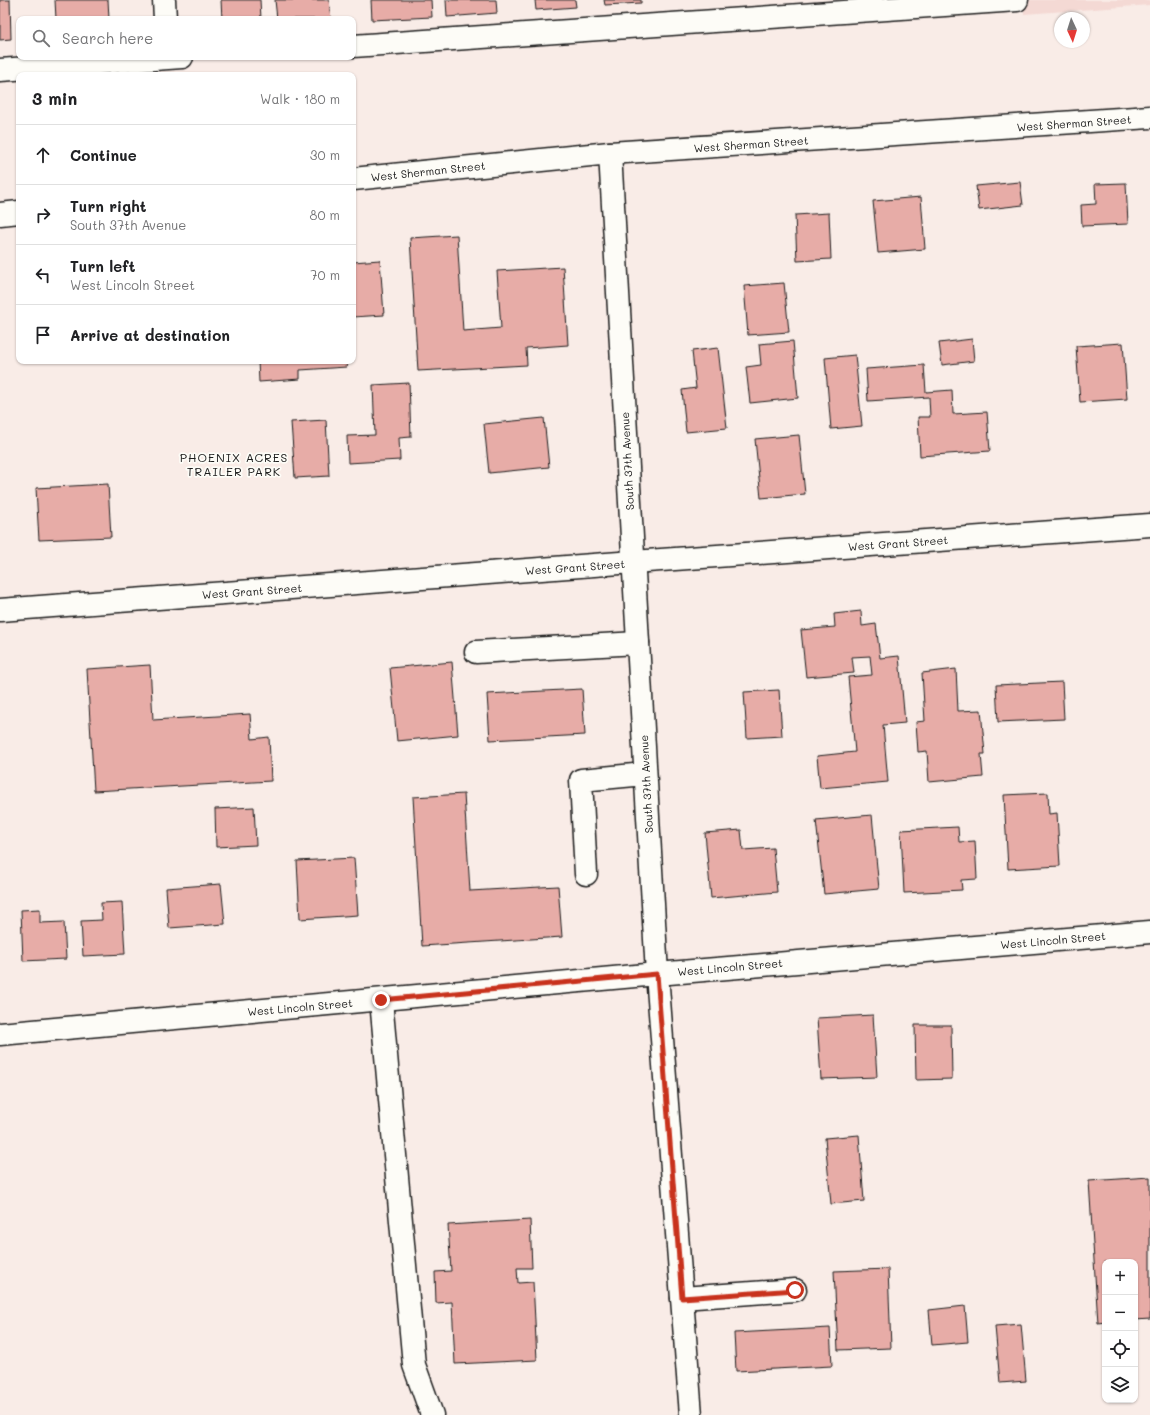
<!DOCTYPE html>
<meta charset="utf-8">
<style>
:root{--surface:#fff;--page:#f2f2f2;--text:#202124;--muted:#757577;--line:#e0e0e0}
body{margin:0;font-family:Mali,sans-serif;background:var(--page);color:var(--text)}
.controls{position:absolute;right:12px;bottom:12px;display:grid;overflow:hidden;border-radius:8px;box-shadow:0 1px 3px #0004}
.controls button{width:36px;height:36px;display:grid;place-items:center;padding:0;border:0;border-bottom:1px solid var(--line);background:var(--surface);color:var(--text);font:20px sans-serif}
.compass{position:absolute;left:1054px;top:12px;width:36px;height:36px;border-radius:50%;background:var(--surface);box-shadow:0 1px 3px #0004;rotate:176deg}
.stop{position:absolute;width:12px;height:12px;margin:-9px;border:3px solid #c8321e;border-radius:50%;background:#fff}
.stop.end{background:#c8321e;border-color:#fff;box-shadow:0 1px 4px #0008}
.list{margin:0;padding:0;list-style:none}
h2{display:flex;justify-content:space-between;align-items:center;height:52px;margin:0;padding:0 16px;font-size:17px}
h2 small{font-size:13px;font-weight:400;color:var(--muted)}
.list li{display:grid;grid-template-columns:26px 1fr auto;gap:12px;align-items:center;box-sizing:border-box;height:60px;padding:0 16px;border-top:1px solid var(--line)}
.list b{display:block;font-size:15px;white-space:nowrap}
.list p{margin:0;font-size:13px;white-space:nowrap;color:var(--muted)}
.list em{font-size:13px;font-style:normal;color:var(--muted)}
.icon{flex:none;width:22px;height:22px;fill:none;stroke:currentColor;stroke-width:2;stroke-linecap:round;stroke-linejoin:round}
.map{position:relative;flex:none;width:1150px;height:1415px;overflow:hidden}
.search{position:absolute;background:var(--surface);box-shadow:0 1px 3px #0004;left:16px;top:16px;width:340px;height:44px;display:flex;align-items:center;gap:10px;box-sizing:border-box;padding:0 14px;border-radius:8px;color:var(--muted);font-size:15px}
.panel{position:absolute;background:var(--surface);box-shadow:0 1px 3px #0004;left:16px;top:72px;width:340px;height:292px;border-radius:8px}
.map>svg:first-child{display:block}
.built{fill:#f4d9d4}
.building{fill:#e7aca7;stroke:#1c1c1c}
.lines{fill:none;stroke-linecap:round;stroke-linejoin:round}
.minor-casing{stroke:#1c1c1c;stroke-width:25}
.minor{stroke:#fdfcf7;stroke-width:22}
.route{stroke:#c8321e;stroke-width:5}
.labels{text-anchor:middle;dominant-baseline:central;stroke-width:3.5;stroke-linejoin:round;paint-order:stroke}
.street-label{font-size:11px;fill:#1c1c1c;stroke:#fdfcf7}
.neighbourhood-label{font-size:12px;letter-spacing:1px;fill:#1c1c1c;stroke:#fdfcf7}
</style>
<div class="map">
<svg width="1150" height="1415" viewBox="0 0 1150 1415">
<rect width="100%" height="100%" fill="#f9ece7"/>
<filter id="ink" filterUnits="userSpaceOnUse"><feTurbulence type="fractalNoise" baseFrequency=".025" numOctaves="2"/><feDisplacementMap in="SourceGraphic" scale="8" xChannelSelector="R" yChannelSelector="G"/><feConvolveMatrix kernelMatrix="1 2 1 2 8 2 1 2 1" color-interpolation-filters="sRGB"/></filter>
<g filter="url(#ink)">
<path class="built" d="M1024,0H1150V5L1024,14Z"/>
<g class="building">
<path d="M0,0H10L11,39L0,40Z"/>
<path d="M55,0H108L109,19H56Z"/>
<path d="M221,0H260L261,19H222Z"/>
<path d="M275,0H329L331,19H277Z"/>
<path d="M371,0H431L432,17L372,20Z"/>
<path d="M446,0H496L497,13L447,17Z"/>
<path d="M535,0H575L576,7L536,10Z"/>
<path d="M604,0H641V3L605,5Z"/>
<path d="M1020,182L1023,205L979,210L976,186Z"/>
<path d="M1126,183L1128,224L1082,226L1081,205L1096,204L1095,184Z"/>
<path d="M921,197L925,249L878,253L873,201Z"/>
<path d="M829,213L831,259L797,261L795,215Z"/>
<path d="M457,235L463,331L501,328L497,271L563,267L568,345L526,348L527,365L418,371L410,238Z"/>
<path d="M380,260L384,315L353,317V262Z"/>
<path d="M784,283L789,332L748,335L744,286Z"/>
<path d="M972,339L974,361L942,365L939,343Z"/>
<path d="M793,341L798,398L750,403L746,367L761,365L759,344Z"/>
<path d="M1123,343L1127,399L1080,402L1076,346Z"/>
<path d="M718,348L727,428L686,432L682,390L696,388L692,351Z"/>
<path d="M855,355L862,426L831,429L825,358Z"/>
<path d="M258,361H346L347,367L300,370V379L259,382Z"/>
<path d="M924,365L926,392L952,390L953,414L987,412L990,451L920,456L918,417H930L929,397L868,401L866,369Z"/>
<path d="M409,383L411,437L399,438L400,460L348,463L347,436L375,435L373,385Z"/>
<path d="M544,418L549,467L489,473L484,424Z"/>
<path d="M326,420L329,476L295,478L291,422Z"/>
<path d="M799,435L805,494L761,498L755,439Z"/>
<path d="M108,484L111,537L39,540L36,488Z"/>
<path d="M861,611L862,626L876,624L880,658L899,656L905,723L883,725L888,782L820,788L817,756L855,752L848,677L872,675L870,656L852,657L854,673L806,677L801,630L835,627L834,614Z"/>
<path d="M452,662L458,735L397,741L390,668Z"/>
<path d="M150,665L153,720L250,714L252,739L269,737L271,781L94,791L87,669Z"/>
<path d="M956,669L958,711L981,710L985,754H981L983,777L929,782L927,751L918,752L916,722L925,721L922,673Z"/>
<path d="M1062,682L1064,719L998,722L996,685Z"/>
<path d="M582,689L585,735L490,740L487,694Z"/>
<path d="M779,690L782,736L747,738L744,692Z"/>
<path d="M1048,793L1049,814L1057,813L1060,866L1008,869L1004,795Z"/>
<path d="M464,794L470,891L558,886L562,937L422,946L413,797Z"/>
<path d="M254,807L256,845L216,847L215,809Z"/>
<path d="M872,815L879,889L824,894L816,820Z"/>
<path d="M958,827L959,842L975,841L977,879L961,880L962,890L904,893L901,830Z"/>
<path d="M741,830L743,850L773,848L777,892L711,898L705,833Z"/>
<path d="M354,858L358,915L300,919L297,861Z"/>
<path d="M221,884L225,924L169,928L166,888Z"/>
<path d="M122,902L125,954L83,956L81,921L102,920L101,903Z"/>
<path d="M40,909V923L64,922L66,959L23,961L21,910Z"/>
<path d="M873,1015L877,1077L821,1079L817,1018Z"/>
<path d="M915,1025H951L952,1079L916,1080Z"/>
<path d="M859,1135L864,1201L831,1204L825,1138Z"/>
<path d="M1150,1177V1319L1135,1320V1262H1105V1322L1098,1323L1089,1181Z"/>
<path d="M530,1220L532,1268H517L518,1283L533,1282L537,1360L455,1364L452,1302L436,1303L435,1272L451,1271L448,1225Z"/>
<path d="M888,1269L891,1348L838,1350L834,1271Z"/>
<path d="M965,1306L968,1342L932,1345L929,1310Z"/>
<path d="M1021,1324L1026,1381L1000,1383L995,1326Z"/>
<path d="M830,1328L832,1366L736,1371L734,1333Z"/>
</g>
<g class="lines">
<g class="minor-casing">
<g id="minor">
<path d="M164,0L165,19"/>
<path d="M353,46L1017,0"/>
<path d="M0,70L182,57"/>
<path d="M610,153L657,974L691,1415"/>
<path d="M353,179L610,153L1150,117"/>
<path d="M0,214L19,212"/>
<path d="M0,610L633,562L1150,525"/>
<path d="M476,652L638,643"/>
<path d="M586,874L581,780L645,774"/>
<path d="M381,1000L414,1365L432,1415"/>
<path d="M0,1034L657,974L1150,932"/>
<path d="M682,1298L795,1290"/>
</g>
</g>
<use href="#minor" class="minor"/>
</g>
</g>
<g class="lines" filter="url(#ink)">
<path class="route" d="M381,1000L657,974L682,1298L795,1290"/>
</g>
<g class="labels">
<g class="street-label">
<text transform="translate(1074 123) rotate(-4)">West Sherman Street</text>
<text transform="translate(751 144) rotate(-4)">West Sherman Street</text>
<text transform="translate(428 171) rotate(-6)">West Sherman Street</text>
<text transform="translate(627 461) rotate(-93)">South 37th Avenue</text>
<text transform="translate(898 543) rotate(-4)">West Grant Street</text>
<text transform="translate(575 567) rotate(-4)">West Grant Street</text>
<text transform="translate(252 591) rotate(-4)">West Grant Street</text>
<text transform="translate(646 784) rotate(-93)">South 37th Avenue</text>
<text transform="translate(1053 940) rotate(-5)">West Lincoln Street</text>
<text transform="translate(730 967) rotate(-5)">West Lincoln Street</text>
<text transform="translate(300 1007) rotate(-5)">West Lincoln Street</text>
</g>
<g class="neighbourhood-label">
<text x="234" y="457">PHOENIX ACRES<tspan x="234" dy="14">TRAILER PARK</tspan></text>
</g>
</g>
</svg>
<div class="controls">
<button>+</button>
<button>−</button>
<button><svg class="icon" aria-label="locate" viewBox="0 0 24 24"><circle cx="12" cy="12" r="6"/><path d="M12 2v4M12 18v4M2 12h4M18 12h4"/></svg></button>
<button><svg class="icon" aria-label="layers" viewBox="0 0 24 24"><path d="M12 4l9 5-9 5-9-5zM3 14l9 5 9-5"/></svg></button>
</div>
<svg class="compass" viewBox="-18 -18 36 36"><path d="M0-13l5 13h-10z" fill="#e53935"/><path d="M0 13l5-13h-10z" fill="#757577"/></svg>
<div class="stop" style="left:795px;top:1290px"></div>
<div class="stop end" style="left:381px;top:1000px"></div>
<div class="search"><svg class="icon" aria-label="search" viewBox="0 0 24 24"><circle cx="10" cy="10" r="6"/><path d="M15 15l6 6"/></svg>Search here</div>
<section class="panel">
<h2>3 min<small>Walk · 180 m</small></h2>
<ul class="list">
<li><svg class="icon" aria-label="ahead" viewBox="0 0 24 24"><path d="M12 20V5M6 11l6-6 6 6"/></svg><div><b>Continue</b></div><em>30 m</em></li>
<li><svg class="icon" aria-label="right" viewBox="0 0 24 24"><path d="M7 20v-9h11M14 6l5 5-5 5"/></svg><div><b>Turn right</b><p>South 37th Avenue</p></div><em>80 m</em></li>
<li><svg class="icon" aria-label="left" viewBox="0 0 24 24"><path d="M17 20v-9H6M10 6l-5 5 5 5"/></svg><div><b>Turn left</b><p>West Lincoln Street</p></div><em>70 m</em></li>
<li><svg class="icon" aria-label="arrive" viewBox="0 0 24 24"><path d="M6 21V4h12l-3 4 3 4H6"/></svg><div><b>Arrive at destination</b></div></li>
</ul>
</section>
</div>
